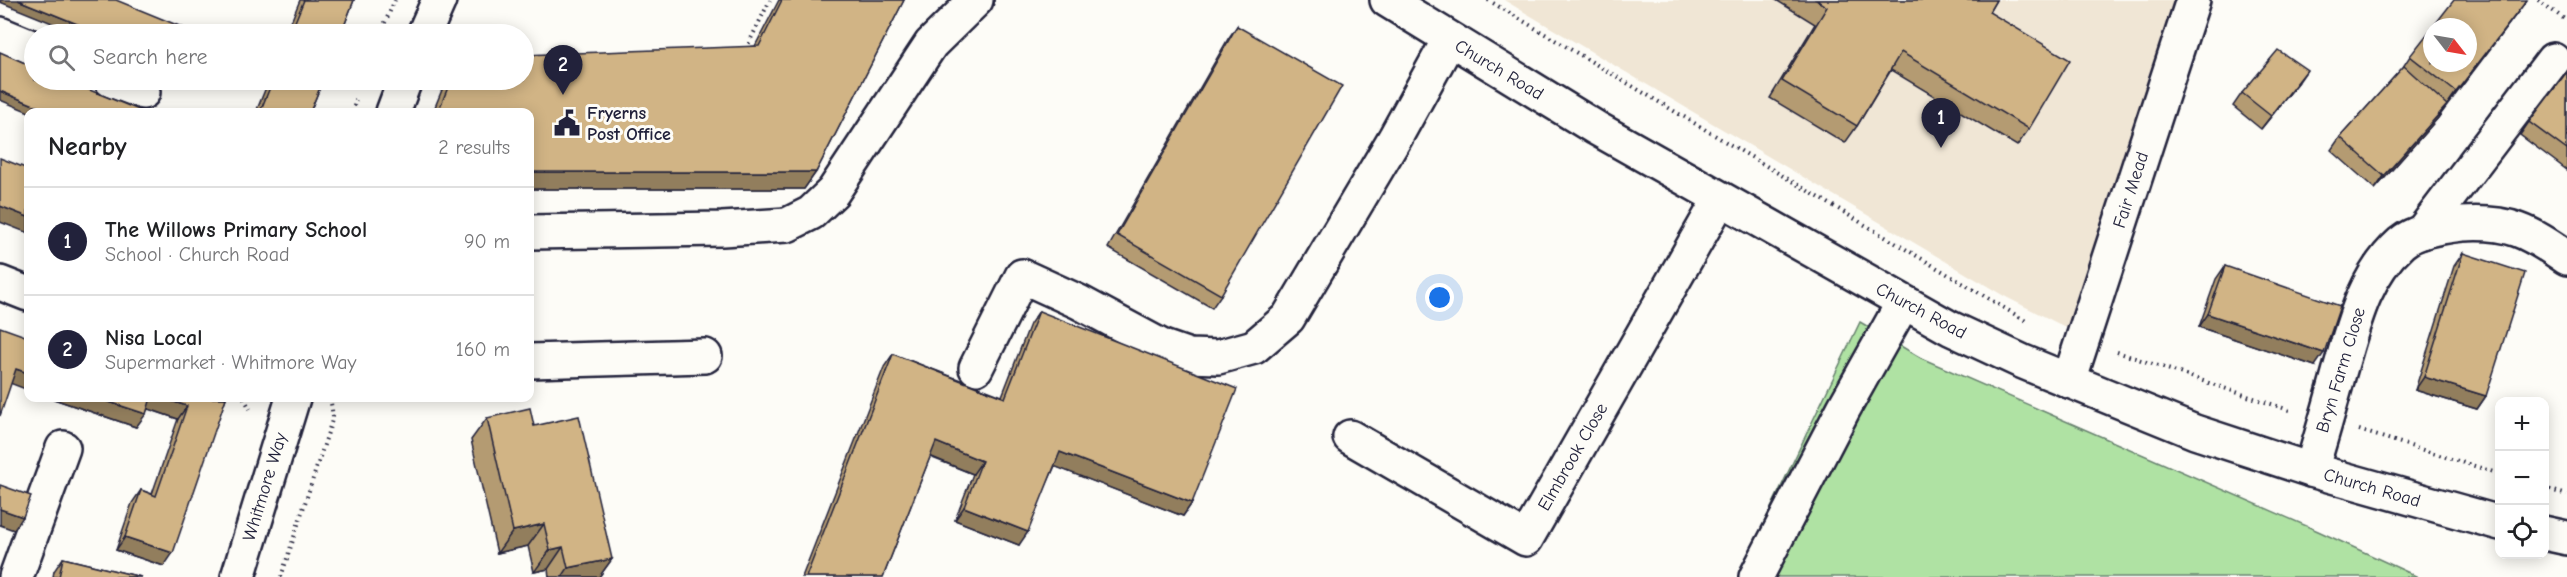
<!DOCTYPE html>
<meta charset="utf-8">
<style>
:root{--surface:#fff;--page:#f6f6f6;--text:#202124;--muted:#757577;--line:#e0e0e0;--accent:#22223b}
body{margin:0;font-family:"Comic Neue",sans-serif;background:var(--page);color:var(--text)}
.controls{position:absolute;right:18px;bottom:18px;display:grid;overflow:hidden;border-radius:12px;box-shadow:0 3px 15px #0003}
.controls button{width:54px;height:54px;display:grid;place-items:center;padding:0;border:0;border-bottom:2px solid var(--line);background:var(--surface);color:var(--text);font:30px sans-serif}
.compass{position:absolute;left:2423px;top:18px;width:54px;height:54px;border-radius:50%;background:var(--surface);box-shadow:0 3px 15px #0003;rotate:121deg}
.you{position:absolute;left:1440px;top:298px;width:21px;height:21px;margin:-15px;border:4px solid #fff;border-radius:50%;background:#1a73e8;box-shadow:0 0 0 9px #1a73e833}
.badge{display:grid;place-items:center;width:39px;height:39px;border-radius:50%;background:var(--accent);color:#fff;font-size:20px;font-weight:700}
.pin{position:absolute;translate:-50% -50px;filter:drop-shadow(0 2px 3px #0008)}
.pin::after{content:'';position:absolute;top:32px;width:21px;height:18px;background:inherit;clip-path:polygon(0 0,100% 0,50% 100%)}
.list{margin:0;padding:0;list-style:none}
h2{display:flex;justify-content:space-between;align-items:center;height:78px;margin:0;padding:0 24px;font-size:26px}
h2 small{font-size:20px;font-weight:400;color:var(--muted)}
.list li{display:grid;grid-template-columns:39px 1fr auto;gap:18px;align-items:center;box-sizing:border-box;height:108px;padding:0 24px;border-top:2px solid var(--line)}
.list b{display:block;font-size:22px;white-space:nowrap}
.list p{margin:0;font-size:20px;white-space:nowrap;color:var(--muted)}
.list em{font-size:20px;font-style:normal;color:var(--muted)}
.icon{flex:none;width:33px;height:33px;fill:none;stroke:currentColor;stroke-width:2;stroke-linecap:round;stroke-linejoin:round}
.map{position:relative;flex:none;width:2567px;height:577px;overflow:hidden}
.search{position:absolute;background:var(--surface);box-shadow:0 3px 15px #0003;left:24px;top:24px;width:510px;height:66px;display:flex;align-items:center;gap:15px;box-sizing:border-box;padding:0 21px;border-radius:33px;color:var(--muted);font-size:22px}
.panel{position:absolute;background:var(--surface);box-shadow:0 3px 15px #0003;left:24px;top:108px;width:510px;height:294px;border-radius:12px}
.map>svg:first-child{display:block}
.built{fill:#f0e6d5}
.green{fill:#afe2a3;stroke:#68826f;stroke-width:1.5}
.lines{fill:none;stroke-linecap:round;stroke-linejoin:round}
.minor-casing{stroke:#22223b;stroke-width:38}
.path{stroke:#22223b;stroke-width:4;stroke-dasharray:1.5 4.5;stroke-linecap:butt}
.minor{stroke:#fdfcf7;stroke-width:33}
.wall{fill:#b49b72;stroke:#22223b;stroke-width:1.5}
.shaded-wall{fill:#927e5d;stroke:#22223b;stroke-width:1.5}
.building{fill:#d1b485;stroke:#22223b;stroke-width:1.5}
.labels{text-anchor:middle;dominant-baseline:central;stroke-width:6;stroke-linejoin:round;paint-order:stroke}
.street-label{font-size:18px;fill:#22223b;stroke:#fdfcf7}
.poi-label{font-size:18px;font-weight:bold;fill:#22223b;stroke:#fdfcf7;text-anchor:start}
</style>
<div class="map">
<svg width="2567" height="577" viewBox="0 0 2567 577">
<rect width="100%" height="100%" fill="#fdfcf7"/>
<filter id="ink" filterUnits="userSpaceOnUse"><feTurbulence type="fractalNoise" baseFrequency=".0167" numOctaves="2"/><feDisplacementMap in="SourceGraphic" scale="12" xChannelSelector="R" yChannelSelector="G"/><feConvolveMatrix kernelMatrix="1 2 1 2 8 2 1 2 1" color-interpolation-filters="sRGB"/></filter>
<g filter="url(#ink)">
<path class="built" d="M1504,0H2174L2073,331L2004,296Z"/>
<path class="green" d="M1860,322L1921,358L2318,531L2418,577H1738Z"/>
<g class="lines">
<g class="minor-casing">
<g id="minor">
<path d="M1387,0L1596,128L1950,328L2021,361L2195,432L2311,470L2500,523"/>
<path d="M0,34L34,48"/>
<path d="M424,34L439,0"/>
<path d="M111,80L143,92"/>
<path d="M393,112L405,80"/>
<path d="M530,232L722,229L787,225L811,213L833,192L931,44L976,0"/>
<path d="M2422,232L2553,60"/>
<path d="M0,283L28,294"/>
<path d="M530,361L705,356"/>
<path d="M976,368L1022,276L1079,302L1163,347L1189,356L1218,357L1254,347L1288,318L1395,138L1449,40"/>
<path d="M2069,381L2193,0"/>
<path d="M1350,437L1526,539L1720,199"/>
<path d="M2311,470C2321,438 2330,406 2339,373C2353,326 2363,277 2401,243C2416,230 2443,226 2462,224C2510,221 2528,231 2567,258"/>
<path d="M2544,533L2567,538"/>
<path d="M16,577L63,448"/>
<path d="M238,577L293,398"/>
<path d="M1756,577L1844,408L1903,303"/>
</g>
</g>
<g class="path">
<path d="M1488,0L2026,321"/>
<path d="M2538,0L2567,21"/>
<path d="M380,34L395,0"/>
<path d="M746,49L770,0"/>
<path d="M352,112L356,100"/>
<path d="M2117,352L2292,411"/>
<path d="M244,398L250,409"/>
<path d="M2359,430L2500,474"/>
<path d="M2544,488L2567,495"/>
<path d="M281,577L333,417L331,403"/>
</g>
<use href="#minor" class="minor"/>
</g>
<g class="wall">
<path d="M300,0H354L341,34H286Z"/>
<path d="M779,0H904L816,172L804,189H530V112H433L446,80H524L755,46Z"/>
<path d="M1776,0H1996L1989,12L2029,129L2017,146L1891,70L1857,126L1845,143L1770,98L1815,24Z"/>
<path d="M2518,12L2438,118L2375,189L2331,150L2340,137L2403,67L2410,56Z"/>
<path d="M1237,26L1221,295L1212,308L1108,248L1228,39Z"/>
<path d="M2567,74V170L2520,135L2529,122Z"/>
<path d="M269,80H323L310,112H256Z"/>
<path d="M2298,83L2261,129L2233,106L2242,93Z"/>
<path d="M2463,253L2486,396L2477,409L2415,390L2454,266Z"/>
<path d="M2225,266L2315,366L2199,327L2216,279Z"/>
<path d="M1039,311L1192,503L1183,516L1055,466L1019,545L955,520L973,474L930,457L883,577H802L884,367L893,354L1002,396L1030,324Z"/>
<path d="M51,398H226L164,566L116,550L132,503L141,490L152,494L178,419L148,409L136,427Z"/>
<path d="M487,418L534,426L612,559L599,577H549L548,569L534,572L528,546L497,553L471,440Z"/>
<path d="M63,558L141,577H53L54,571Z"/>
</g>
<g class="shaded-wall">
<path d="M0,0H18L102,34H79L0,2Z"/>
<path d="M2527,0L2518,12L2447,105L2456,92Z"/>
<path d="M2307,70L2298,83L2261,129L2271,116Z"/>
<path d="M0,91L51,112H29L0,100Z"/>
<path d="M2447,105L2438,118L2375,189L2384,176Z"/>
<path d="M530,172H816L804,189H530Z"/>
<path d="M0,206L28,217V233L0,222Z"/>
<path d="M2208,314L2324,353L2315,366L2199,327Z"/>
<path d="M16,369L28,373V390L7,382Z"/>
<path d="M2424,377L2486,396L2477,409L2415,390Z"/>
<path d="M51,398H97L146,414L136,427Z"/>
<path d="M150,398H162L187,406L178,419L143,407Z"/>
<path d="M936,442L982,461L973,474L927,455Z"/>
<path d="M1060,452L1192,503L1183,516L1051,465Z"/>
<path d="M964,507L1028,532L1019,545L955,520Z"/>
<path d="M0,509L23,517L14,530L0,525Z"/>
<path d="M544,524L528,546L497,553L513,531Z"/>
<path d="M125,537L173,553L164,566L116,550Z"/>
<path d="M563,547L548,569L534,572L550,550Z"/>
<path d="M612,559L599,577H562L568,568Z"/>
</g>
<g class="building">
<path d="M18,0H116L189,30L187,34H102Z"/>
<path d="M304,0H354L341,34H290Z"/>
<path d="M782,0H904L816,172H530V112H438L451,80H524V55L759,46Z"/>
<path d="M1816,0H1996L1989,12L2070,60L2029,129L1901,52L1857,126L1782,81L1827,7Z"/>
<path d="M2454,0H2527L2456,92L2410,56L2432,28V63H2468V27H2433Z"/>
<path d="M1237,26L1342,86L1221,295L1117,235Z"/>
<path d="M2278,50L2307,70L2271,116L2242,93Z"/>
<path d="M0,52L34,67V80H65L144,112H51L0,91Z"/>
<path d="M2404,66L2447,105L2384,176L2340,137Z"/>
<path d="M2566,73L2567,74V150L2529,122Z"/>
<path d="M273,80H323L310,112H260Z"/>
<path d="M0,158L28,169V217L0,206Z"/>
<path d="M2463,253L2525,273L2486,396L2424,377Z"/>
<path d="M2225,266L2340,306L2324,353L2208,314Z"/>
<path d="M1039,311L1237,389L1192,503L1060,452L1028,532L964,507L982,461L936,442L883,577H806L893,354L1005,398Z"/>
<path d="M0,327L28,337V373L16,369L0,416Z"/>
<path d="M97,398H151L146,414Z"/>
<path d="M162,398H226L173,553L125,537L141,490L156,496L187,406Z"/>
<path d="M530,408L534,426L579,416L612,559L568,568L563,547L550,550L544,524L513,531L487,418Z"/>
<path d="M0,485L31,496L23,517L0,509Z"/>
<path d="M63,558L141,577H59Z"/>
</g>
</g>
<defs>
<g id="civic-bare" transform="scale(2.07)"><path d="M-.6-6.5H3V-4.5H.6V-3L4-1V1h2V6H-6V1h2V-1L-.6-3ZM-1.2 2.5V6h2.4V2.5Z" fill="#22223b" stroke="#fdfcf7" stroke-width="2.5" paint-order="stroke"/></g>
</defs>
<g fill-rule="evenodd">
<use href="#civic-bare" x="567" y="123"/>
</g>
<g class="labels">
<g class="street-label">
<text transform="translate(1499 70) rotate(31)">Church Road</text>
<text transform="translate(2131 190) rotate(-72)">Fair Mead</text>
<text transform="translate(1921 311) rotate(28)">Church Road</text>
<text transform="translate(2341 370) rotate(-73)">Bryn Farm Close</text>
<text transform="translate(1573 457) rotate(-60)">Elmbrook Close</text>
<text transform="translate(265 487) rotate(-73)">Whitmore Way</text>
<text transform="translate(2372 488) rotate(16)">Church Road</text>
</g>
<g class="poi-label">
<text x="587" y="113">Fryerns<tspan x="587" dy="21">Post Office</tspan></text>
</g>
</g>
</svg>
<div class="controls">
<button>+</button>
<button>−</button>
<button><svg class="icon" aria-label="locate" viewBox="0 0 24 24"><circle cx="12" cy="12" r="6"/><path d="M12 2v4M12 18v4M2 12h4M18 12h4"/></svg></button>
</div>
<svg class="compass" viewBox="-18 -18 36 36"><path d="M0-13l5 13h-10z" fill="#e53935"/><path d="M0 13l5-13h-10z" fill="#757577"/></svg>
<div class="you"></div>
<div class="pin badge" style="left:1941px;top:148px">1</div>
<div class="pin badge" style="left:563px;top:95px">2</div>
<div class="search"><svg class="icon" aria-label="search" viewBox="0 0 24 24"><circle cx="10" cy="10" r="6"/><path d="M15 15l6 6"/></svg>Search here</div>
<section class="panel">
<h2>Nearby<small>2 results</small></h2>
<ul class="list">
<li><span class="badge">1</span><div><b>The Willows Primary School</b><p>School · Church Road</p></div><em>90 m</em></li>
<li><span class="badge">2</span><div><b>Nisa Local</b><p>Supermarket · Whitmore Way</p></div><em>160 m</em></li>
</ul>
</section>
</div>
